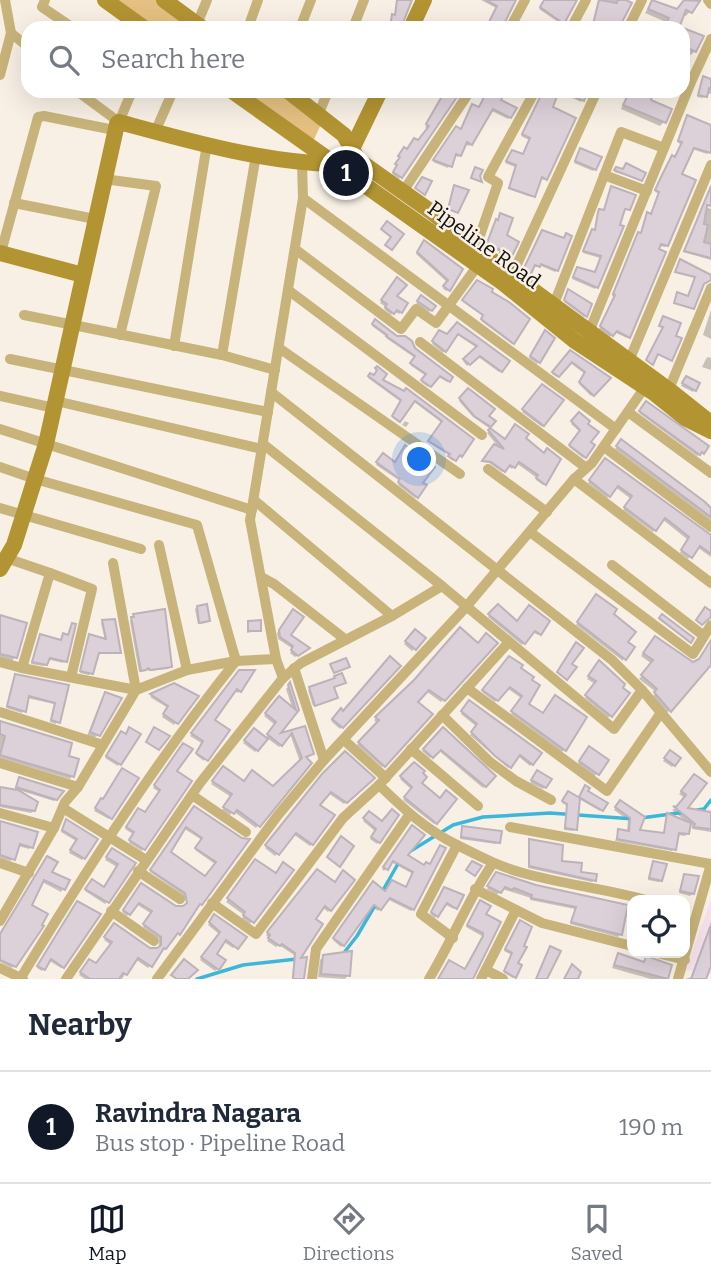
<!DOCTYPE html>
<meta charset="utf-8">
<style>
:root{--surface:#fff;--page:#f6f6f7;--text:#1f2937;--muted:#747a83;--line:#e0e1e3;--accent:#111827}
body{margin:0;font-family:Bitter,serif;background:var(--page);color:var(--text)}
.controls{position:absolute;right:21px;bottom:21px;display:grid;overflow:hidden;border-radius:14px;box-shadow:0 7px 28px #0002}
.controls button{width:63px;height:63px;display:grid;place-items:center;padding:0;border:0;border-bottom:2px solid var(--line);background:var(--surface);color:var(--text);font:35px sans-serif}
.you{position:absolute;left:420px;top:460px;width:24px;height:24px;margin:-18px;border:5px solid #fff;border-radius:50%;background:#1a73e8;box-shadow:0 0 0 10px #1a73e833}
.badge{display:grid;place-items:center;width:46px;height:46px;border-radius:50%;background:var(--accent);color:#fff;font-size:23px;font-weight:700}
.pin{position:absolute;translate:-50% -50%;border:4px solid #fff;box-shadow:0 2px 7px #0006}
.list{margin:0;padding:0;list-style:none}
h2{display:flex;justify-content:space-between;align-items:center;height:91px;margin:0;padding:0 28px;font-size:30px}
h2 small{font-size:23px;font-weight:400;color:var(--muted)}
.list li{display:grid;grid-template-columns:46px 1fr auto;gap:21px;align-items:center;box-sizing:border-box;height:112px;padding:0 28px;border-top:2px solid var(--line)}
.list b{display:block;font-size:26px;white-space:nowrap}
.list p{margin:0;font-size:23px;white-space:nowrap;color:var(--muted)}
.list em{font-size:23px;font-style:normal;color:var(--muted)}
.icon{flex:none;width:38px;height:38px;fill:none;stroke:currentColor;stroke-width:2;stroke-linecap:round;stroke-linejoin:round}
.map{position:relative;flex:none;width:711px;height:979px;overflow:hidden}
.search{position:absolute;background:var(--surface);box-shadow:0 7px 28px #0002;left:21px;right:21px;top:21px;height:77px;display:flex;align-items:center;gap:18px;box-sizing:border-box;padding:0 24px;border-radius:21px;color:var(--muted);font-size:26px}
.sheet{height:203px;background:var(--surface)}
nav{display:flex;justify-content:space-around;align-items:center;box-sizing:border-box;height:98px;border-top:2px solid var(--line);background:var(--surface);font-size:19px;color:var(--muted)}
nav a{display:grid;justify-items:center;gap:4px}
nav .on{color:var(--accent)}
.map>svg:first-child{display:block}
.education{fill:#f7e0ed}
.green{fill:#e5c082}
.shadow{fill:#0003;fill-rule:evenodd}
.lines{fill:none;stroke-linecap:round;stroke-linejoin:round}
.stream{stroke:#3cb7da;stroke-width:3.5}
.building{fill:#ddd1d9;stroke:#bdb2ba;stroke-width:2;fill-rule:evenodd}
.street{stroke:#c8b47a;stroke-width:10}
.secondary{stroke:#b39432;stroke-width:16}
.labels{text-anchor:middle;dominant-baseline:central;stroke-width:5;stroke-linejoin:round;paint-order:stroke}
.street-label{font-size:21px;fill:#12100c;stroke:#f8f0e5}
</style>
<div class="map">
<svg width="711" height="979" viewBox="0 0 711 979">
<rect width="100%" height="100%" fill="#f8f0e5"/>
<path class="education" d="M711,900V974L686,970Z"/>
<g class="green">
<path d="M111,0H158L196,28H149Z"/>
<path d="M236,91H283L323,120L311,146Z"/>
</g>
<g class="shadow">
<path d="M481,0H514L500,28H487L496,8Z"/>
<path d="M546,0H575L561,24L539,9Z"/>
<path d="M598,0H622L618,28H592Z"/>
<path d="M684,0L698,2L686,16L683,14L677,28H663L666,22L645,13L653,1L677,11Z"/>
<path d="M528,21L543,28H524Z"/>
<path d="M683,30L695,51L691,55L683,52Z"/>
<path d="M704,78L711,81V94L706,93L703,98L697,97Z"/>
<path d="M447,91H458L399,179L392,174L402,151H407L418,142L428,129L425,127Z"/>
<path d="M488,91H503L498,100L514,109L510,117L508,119L490,110L471,144L469,146L464,144L460,155L458,157L454,155L448,168L433,162L454,131H460L479,109Z"/>
<path d="M543,91H584L581,102L557,91L551,108L546,179L544,180L539,178L531,197L508,189L515,167L505,163L510,154L523,156L529,140L521,136Z"/>
<path d="M638,91H652L648,100L664,122L660,126L621,109L626,97L630,93L637,95Z"/>
<path d="M685,120L711,126L709,152L707,154L692,149L680,175L667,245L665,247L659,246L629,337L627,338L614,332L610,337L599,329L615,297L612,296L637,236L641,235L651,215L658,193L655,192L660,180L681,144L678,143Z"/>
<path d="M580,150L595,169L593,171L574,163Z"/>
<path d="M616,169L641,180L614,172Z"/>
<path d="M611,188L629,209L623,210L595,289L572,279L575,271L595,273L600,258L583,253L590,233L594,232L597,216L603,212Z"/>
<path d="M704,206L711,209V260L683,252Z"/>
<path d="M499,217L504,236L516,243L507,261L500,256L502,253L486,245L494,223Z"/>
<path d="M540,233L563,240L566,235L557,270L555,272L539,265L537,267L533,266L528,275L523,272Z"/>
<path d="M424,242L460,271L447,291L443,289L447,282L416,254Z"/>
<path d="M395,282L394,297L401,312L399,314L394,311L391,315L384,309L386,307L380,303Z"/>
<path d="M477,282L528,319L512,344L481,321L484,317L463,302Z"/>
<path d="M567,292L585,316L584,317L564,302Z"/>
<path d="M419,299L431,310L429,312L416,304Z"/>
<path d="M711,310V339L703,335Z"/>
<path d="M375,322L414,349L449,381L447,382L437,376L428,387L421,382L426,376L410,365L415,358L386,338L387,337L372,326Z"/>
<path d="M458,324L508,361L499,372L477,356L467,366L463,361L477,348L456,334L443,353L432,344L438,334L448,336Z"/>
<path d="M543,334L553,339L537,364L529,358Z"/>
<path d="M570,352L608,378L591,396L579,384L585,374L569,362L557,377L552,374Z"/>
<path d="M707,357L711,358V370L702,367Z"/>
<path d="M377,368L381,380L405,393L472,439L460,457L457,455L453,461L449,458L450,456L428,442L442,423L413,401L398,422L393,418L401,402L368,378L370,375L374,377L378,372L375,370Z"/>
<path d="M684,380L695,389L693,392L681,386Z"/>
<path d="M542,387L561,401L542,427L522,412Z"/>
<path d="M468,390L487,417L494,421L489,428L473,417L459,401Z"/>
<path d="M644,406L707,447L702,453L697,456L639,413Z"/>
<path d="M578,416L588,443L592,446L583,458L569,447L580,432L571,424Z"/>
<path d="M405,421L409,423L406,427L402,425Z"/>
<path d="M490,430L505,441L523,439L545,484L543,485L536,480L537,478L516,463L512,469L508,466L502,472L489,463L483,462L496,444L487,433Z"/>
<path d="M621,441L711,509V521L615,449Z"/>
<path d="M383,455L417,496L415,498L398,485L400,481L376,465Z"/>
<path d="M603,462L711,536V557L697,547L688,559L680,553L688,540L662,519L653,532L623,510L631,499L615,487L607,498L588,483Z"/>
<path d="M595,598L625,642L623,661L576,625Z"/>
<path d="M498,606L517,623L529,607L539,634L538,635L533,632L522,645L488,617Z"/>
<path d="M197,607L208,621L206,623L198,624L195,609Z"/>
<path d="M291,613L289,635L306,650L295,657L290,653L293,649L278,639L277,633Z"/>
<path d="M134,616L170,667L168,669L149,671L145,669L139,672L130,621Z"/>
<path d="M662,616L689,641L659,620Z"/>
<path d="M0,617L15,657L12,661L0,658Z"/>
<path d="M103,621L119,652L96,654L91,673L89,675L80,673L88,638L90,636L105,640L101,623Z"/>
<path d="M249,622L260,630L247,633Z"/>
<path d="M72,625L63,663L47,659L44,666L31,664L41,636L61,641L68,636Z"/>
<path d="M415,631L424,639L412,651L404,644Z"/>
<path d="M711,639V660L667,713L653,696L656,692L639,679L652,664L641,656L653,641L688,662L696,663Z"/>
<path d="M495,643L441,702L426,691L416,702L430,714L382,767L357,745L378,724L374,720L413,683Z"/>
<path d="M509,658L527,705L564,750L562,752L511,714L521,698L507,688L495,702L482,692Z"/>
<path d="M597,664L627,694L608,718L585,698L595,684L587,679Z"/>
<path d="M398,666L340,729L331,721L341,711L342,714Z"/>
<path d="M237,674L240,691L238,693L234,691L213,721L204,761L196,755L203,744L190,736Z"/>
<path d="M341,675L342,684L332,688L334,699L313,706L308,690Z"/>
<path d="M16,676L67,687L56,724L50,722L54,704L27,698L22,713L6,708Z"/>
<path d="M174,685L196,697L174,725L162,717L168,708L150,697Z"/>
<path d="M290,685L298,710L276,737L303,728L312,754L304,758L309,763L256,828L233,811L230,815L222,810L231,797L211,784L223,769L244,783L274,788L300,762L290,734L279,747L267,738L255,752L243,743L254,730L265,739L275,725L264,716L279,699L293,710L286,689Z"/>
<path d="M106,694L98,735L94,738L87,736L102,698Z"/>
<path d="M470,702L540,754L530,766L518,756L508,768L470,735L477,727L461,714Z"/>
<path d="M0,724L77,761L72,776L70,779L0,758Z"/>
<path d="M443,729L493,776L483,788L438,750L430,758L422,751Z"/>
<path d="M119,735L125,736L118,766L105,758Z"/>
<path d="M182,747L175,771L142,851L129,843L133,834L125,829L137,812L145,814L159,792L153,788Z"/>
<path d="M585,752L607,760L594,777L577,765Z"/>
<path d="M670,752L679,759L672,767L663,761Z"/>
<path d="M414,764L419,783L440,800H455L434,824L403,800L412,790L400,779Z"/>
<path d="M536,774L545,787L543,789L530,783Z"/>
<path d="M695,776L685,810L711,814V832L692,829L694,827L689,823L687,834L685,836L677,835L672,851L615,841L619,831L627,832L628,820L614,810L618,804L643,818L638,831L663,835L667,815L687,822L672,810L676,808L685,798L679,794Z"/>
<path d="M321,778H372L344,804L328,793L318,805L312,844L310,846L293,834L275,856L265,848Z"/>
<path d="M19,779L61,792L54,801L15,789L34,811L31,813L0,807V787L14,791Z"/>
<path d="M584,788L585,791L605,804L600,811L579,799Z"/>
<path d="M566,795L575,829L573,831L564,830L567,806L562,803Z"/>
<path d="M103,801L110,818L109,819L94,811L99,802Z"/>
<path d="M192,810L241,840L200,904L179,933L175,934L148,968L135,959L122,979H85L79,975L88,963L96,965L111,945L104,940L112,927L149,949L159,948V939L143,927L152,914L136,904L127,916L122,912L140,887L176,908L186,906L187,902L183,895L150,872ZM183,828L202,840L195,850L215,864L205,878L169,853Z"/>
<path d="M369,813L382,823L397,815L377,844L370,839L376,832L363,821Z"/>
<path d="M0,823L31,847L29,849L18,846L11,861L0,858Z"/>
<path d="M65,823L96,840L82,860L69,853L76,841L61,832Z"/>
<path d="M463,828L498,842L496,844L460,839Z"/>
<path d="M410,829L405,856L424,867L430,865L444,849L413,909L411,911L387,899L378,911L371,906L341,947L333,940L371,885L385,893L405,889L413,874L391,862L384,871L382,869Z"/>
<path d="M530,840L560,863L594,880L592,882L528,868Z"/>
<path d="M110,852L133,863L105,904L85,891L90,883L104,889L117,867L105,860Z"/>
<path d="M47,858L56,862L50,873L68,881L61,892L42,882L30,906L46,915L40,925L41,926L12,968L0,962V934Z"/>
<path d="M653,863L661,880L659,882L648,880Z"/>
<path d="M253,864L275,875L250,924L242,918L244,915L226,902Z"/>
<path d="M317,872L330,910L328,912L322,907L313,919L297,960L303,979H292L294,955L279,945L276,947L267,941L269,938L266,935Z"/>
<path d="M685,876L693,894L690,896L679,893Z"/>
<path d="M494,877L626,906L620,934L618,937L570,924L575,909L530,900L531,898L502,889L497,895L487,889Z"/>
<path d="M442,891L456,907L454,909L444,904L435,918L430,914Z"/>
<path d="M76,905L63,967L61,968L48,960L42,971L37,968Z"/>
<path d="M478,905L484,915L499,923L472,979H439L465,971L482,936L466,927Z"/>
<path d="M215,917L242,936L233,948L224,942L215,954L224,961L215,971L200,960L219,934L208,925Z"/>
<path d="M711,922V958L703,979H685L691,977Z"/>
<path d="M518,924L516,964L513,978L504,973L512,955L504,951Z"/>
<path d="M618,955L643,963L646,958L669,966L666,979H651L612,968Z"/>
<path d="M324,956L348,975L345,979L318,977L320,960Z"/>
</g>
<g class="lines">
<g class="stream">
<path d="M697,810L704,809L711,800"/>
<path d="M641,818L686,812"/>
<path d="M409,852L453,825L483,817L550,813L634,819"/>
<path d="M382,892L399,862"/>
<path d="M343,954L357,936L377,902"/>
<path d="M197,979L243,965L297,959"/>
</g>
</g>
<g class="building">
<path d="M397,0H412L401,28L390,27L392,14L395,15Z"/>
<path d="M486,0H516L502,28H486L497,6Z"/>
<path d="M544,0H577L564,24L540,7Z"/>
<path d="M599,0L617,3L618,0H626L632,3L619,28H592Z"/>
<path d="M652,0L677,9L684,0L700,1L692,13L686,10L679,28H664L669,18L648,9Z"/>
<path d="M683,28L704,36L696,52L683,46Z"/>
<path d="M703,76L711,79V89L709,88L707,97L698,95Z"/>
<path d="M445,91H461L402,178L393,172L397,165L395,164L400,157L398,156L404,147L407,149L414,138L418,140L429,126L426,124Z"/>
<path d="M487,91H505L501,100L517,108L511,118L493,109L472,145L467,142L461,156L456,154L452,167L433,160L456,126L461,129L472,104L479,107Z"/>
<path d="M543,91H559L553,107L576,118L547,180L542,177L535,197L509,188L516,165L506,161L512,150L523,154L530,138L522,134Z"/>
<path d="M561,91H588L584,101Z"/>
<path d="M630,91L638,94L640,91H654L651,100L672,109L666,123L623,105Z"/>
<path d="M687,115L711,125V153L694,148L682,174L696,180L668,246L661,244L659,249L666,252L630,338L617,331L613,336L600,326L615,295L613,294L638,232L641,233L647,212L651,214L659,192L655,190L661,177L672,155L675,157L682,142L678,141Z"/>
<path d="M580,148L602,157L596,170L575,161Z"/>
<path d="M626,163L646,173L642,181L614,170L616,167L623,169Z"/>
<path d="M475,167L483,170L480,176L482,182L471,178Z"/>
<path d="M422,177L432,181L425,195L415,188Z"/>
<path d="M454,185L469,190L458,213L448,209Z"/>
<path d="M611,186L636,195L630,210L625,209L620,225L624,226L598,288L573,277L577,267L595,272L601,256L583,251L592,229L595,230L598,212L599,209L604,210Z"/>
<path d="M711,186V206L707,205L704,224L708,225L704,242L711,244V258L684,251Z"/>
<path d="M500,213L513,218L507,235L519,242L510,260L500,253L502,251L487,243L496,219L498,220Z"/>
<path d="M387,221L404,234L392,250L385,245L391,237L381,229Z"/>
<path d="M542,230L564,238L566,233L572,236L558,271L541,264L540,267L535,265L531,274L523,270Z"/>
<path d="M424,240L463,269L450,291L443,286L448,280L417,252Z"/>
<path d="M680,259L711,275V280L704,284L694,309L674,303L677,292L688,296L695,277L675,272Z"/>
<path d="M397,277L407,285L397,296L408,303L402,313L397,310L394,314L385,307L387,304L381,300Z"/>
<path d="M477,280L493,289L492,292L509,302L530,319L514,344L481,319L483,315L462,300Z"/>
<path d="M568,289L592,304L587,317L564,300Z"/>
<path d="M421,295L436,306L432,311L417,301Z"/>
<path d="M663,316L681,323L676,336L682,338L672,361L658,354L653,365L646,360L663,327L659,326Z"/>
<path d="M375,319L397,336H405L412,341L415,348L453,377L450,382L440,376L431,387L421,380L426,374L410,363L415,356L386,336L387,335L372,324Z"/>
<path d="M457,322L510,361L502,372L480,356L470,365L463,359L477,346L458,334L446,352L432,341L439,330L447,334Z"/>
<path d="M545,330L555,338L540,363L530,356Z"/>
<path d="M570,350L611,378L594,396L579,382L585,372L572,362L559,377L552,372Z"/>
<path d="M377,366L387,374L383,380L404,391L406,388L474,439L462,457L460,455L456,461L448,456L450,454L428,441L442,421L415,401L400,422L392,416L401,400L368,376L370,373L374,375L377,370L375,368Z"/>
<path d="M686,376L700,383L696,391L682,383Z"/>
<path d="M542,384L564,400L544,426L522,409Z"/>
<path d="M468,388L495,409L489,416L496,421L491,427L474,416L459,398Z"/>
<path d="M646,401L709,446L704,454L702,452L700,455L639,411Z"/>
<path d="M579,412L590,421L588,424L599,432L591,442L595,445L586,458L569,445L580,430L571,421Z"/>
<path d="M515,424L529,434L526,438L544,453L547,448L561,459L546,485L536,478L538,475L519,462L515,468L510,465L505,472L491,462L482,461L494,444L504,449L488,430L490,428L505,439Z"/>
<path d="M621,439L705,502L711,508V517L616,446Z"/>
<path d="M405,445L435,467L423,483L427,485L418,498L398,482L400,479L376,462L383,453L395,462Z"/>
<path d="M605,458L711,535V554L700,546L692,558L681,550L689,537L678,528L665,518L656,531L624,507L632,496L618,486L610,497L589,480Z"/>
<path d="M596,594L617,609L614,614L636,632L628,642L635,647L626,660L577,622Z"/>
<path d="M207,604L210,621L199,623L197,606Z"/>
<path d="M498,604L517,621L529,605L550,621L541,635L535,631L525,644L488,614Z"/>
<path d="M705,607L711,611V617L702,625L696,620Z"/>
<path d="M165,609L172,667L151,670L148,668L146,670L141,671L131,617H134L133,614Z"/>
<path d="M293,609L304,617L291,635L310,648L298,656L291,650L293,646L280,637L279,630Z"/>
<path d="M662,614L694,638L691,643L659,618Z"/>
<path d="M0,615L27,623L17,658L0,654Z"/>
<path d="M115,619L121,653H99L93,674L80,671L89,634L106,639L102,620Z"/>
<path d="M261,620V631H248V621Z"/>
<path d="M72,623L76,624L67,662L50,658L47,665L32,662L40,634L61,640L63,633L68,635Z"/>
<path d="M460,627L478,643L486,633L498,643L445,701L429,690L418,702L433,714L385,767L358,742L379,720L375,717L414,680Z"/>
<path d="M415,629L426,638L416,650L405,641Z"/>
<path d="M655,636L693,662L699,659L711,640V665L671,712L654,692L657,689L641,675L653,660L643,653Z"/>
<path d="M576,642L584,648L572,664L577,667L567,680L557,672Z"/>
<path d="M390,656L401,666L343,728L332,719L341,708L343,711Z"/>
<path d="M509,656L523,665L521,668L534,677L532,680L540,685L529,704L543,713L555,695L587,717L566,751L511,711L522,696L510,687L498,701L482,690Z"/>
<path d="M346,658L350,667L334,673L330,664Z"/>
<path d="M599,660L625,684L623,688L630,693L612,717L585,695L596,681L588,676Z"/>
<path d="M239,670H255L241,692L237,689L215,720L230,730L208,761L196,753L203,741L191,733Z"/>
<path d="M342,673L346,683L334,687L338,698L315,706L309,687L335,678L334,676Z"/>
<path d="M15,674L69,685L60,723L51,720L55,703L29,696L26,712L7,706Z"/>
<path d="M290,682L299,710L281,733L305,726L314,754L306,757L312,763L260,827L237,810L234,814L223,807L232,794L212,781L223,766L244,781L252,770L273,786L302,758L292,733L282,746L267,734L276,722L265,713L279,696L296,710L288,685Z"/>
<path d="M174,683L199,696L178,724L163,714L168,706L150,694Z"/>
<path d="M105,692L122,698L100,736L90,732Z"/>
<path d="M469,700L542,753L533,765L520,755L511,768L495,756L471,732L477,724L461,711Z"/>
<path d="M0,721L72,743L69,756L79,759L74,777L0,755L5,736L0,734Z"/>
<path d="M129,727L141,734L121,765L106,756L121,731L126,734Z"/>
<path d="M154,727L170,736L159,750L146,742Z"/>
<path d="M443,727L496,776L486,787L441,750L433,758L423,749Z"/>
<path d="M254,728L268,739L258,751L244,740Z"/>
<path d="M183,743L193,749L177,771L192,781L145,850L129,840L134,832L126,827L138,808L145,812L160,790L154,785Z"/>
<path d="M589,746L609,760L599,775L579,761Z"/>
<path d="M670,750L681,758L675,766L664,758Z"/>
<path d="M345,751L375,778L347,803L331,792L320,805L335,815L313,845L296,833L279,855L265,845L322,774Z"/>
<path d="M414,762L425,771L423,773L427,777L422,783L440,798L446,790L457,799L437,824L404,797L412,787L400,776Z"/>
<path d="M122,768L139,778L112,819L95,808L101,798L103,799Z"/>
<path d="M537,770L552,779L546,788L531,780Z"/>
<path d="M694,774L707,783L688,808L711,812V829L693,827L695,824L673,806L676,807L686,795L681,791Z"/>
<path d="M19,777L64,791L57,800L16,787Z"/>
<path d="M585,785L590,788L588,791L608,803L603,811L579,797Z"/>
<path d="M0,787L18,790L38,802L35,811L0,805Z"/>
<path d="M568,791L580,798L577,830L565,828L567,804L562,801Z"/>
<path d="M620,800L645,817L640,830L664,833L667,813L691,823L689,834L679,833L676,850L617,839L618,829L629,831L630,818L615,807Z"/>
<path d="M194,806L242,838L250,839L202,905L200,904L180,935L178,933L166,949L164,948L152,967L138,958L127,975L123,973L119,979H90L80,972L89,959L96,963L112,942L104,937L114,923L150,948H157L161,945V937L143,924L152,911L139,903L130,915L123,910L141,883L176,906H183L187,903L185,893L150,870ZM186,827L202,838L195,848L216,862L205,876L171,852Z"/>
<path d="M392,809L399,815L380,843L371,837L376,829L363,818L369,811L382,821Z"/>
<path d="M66,819L98,839L85,859L70,850L77,839L62,830Z"/>
<path d="M0,821L38,832L33,848L20,844L15,860L0,855Z"/>
<path d="M412,825L425,835L408,855L424,865L426,862L430,864L440,845L446,848L414,910L390,898L381,910L374,905L344,946L333,938L373,881L385,891L392,880L406,887L413,872L393,861L388,870L383,867Z"/>
<path d="M462,826L502,831L500,843L461,837Z"/>
<path d="M341,836L354,846L340,867L327,857Z"/>
<path d="M529,839L563,845L562,861L582,863L581,872L597,874L596,881L529,866Z"/>
<path d="M112,848L136,863L109,903L85,889L92,879L104,887L118,864L106,857Z"/>
<path d="M47,856L58,862L52,872L70,880L65,890L44,880L32,905L48,914L42,925L44,926L16,967L0,960V934Z"/>
<path d="M255,859L276,873L283,862L294,870L254,923L243,915L245,912L227,898Z"/>
<path d="M472,861L482,866L475,876L466,870Z"/>
<path d="M653,861L667,864L662,881L649,878Z"/>
<path d="M317,869L335,882L343,870L355,880L331,911L325,906L316,919L323,924L301,958L307,957L304,979H293L295,953L282,944L280,946L268,938L270,935L267,932Z"/>
<path d="M496,872L536,885L628,905L622,935L571,922L576,907L531,898L532,895L514,888L512,890L505,887L501,893L487,886Z"/>
<path d="M684,874L699,876L694,894L680,891Z"/>
<path d="M444,887L464,895L457,909L447,903L438,917L431,912Z"/>
<path d="M480,900L491,906L486,914L501,922L473,979H438L449,960L465,969L483,936V933L467,925Z"/>
<path d="M77,901L101,914L64,968L51,959L45,970L37,966Z"/>
<path d="M214,914L247,937L238,949L226,940L217,954L226,960L219,970L201,957L220,932L209,922Z"/>
<path d="M520,920L532,927L524,946L527,947L518,963L522,965L516,978L504,971L512,953L505,949Z"/>
<path d="M710,927L711,966L706,979H691Z"/>
<path d="M550,946L561,951L547,979H536Z"/>
<path d="M352,951L350,976L321,974L323,955Z"/>
<path d="M618,953L644,962L646,956L672,965L668,979L614,965Z"/>
<path d="M184,959L198,970L188,979H177L171,975Z"/>
<path d="M572,964L581,972L578,979H564Z"/>
</g>
<g class="lines">
<g class="street">
<path d="M45,0L42,7L73,28"/>
<path d="M708,0L711,4"/>
<path d="M197,24L207,0"/>
<path d="M248,28L258,0"/>
<path d="M300,28L311,0"/>
<path d="M353,28L364,0"/>
<path d="M510,28L525,0"/>
<path d="M571,28L586,0"/>
<path d="M628,28L642,0"/>
<path d="M11,33L28,47"/>
<path d="M0,75L11,33L5,0"/>
<path d="M77,91L119,122L132,91"/>
<path d="M319,113L328,91"/>
<path d="M155,132L173,91"/>
<path d="M302,164L303,198L250,520L276,659L283,678L301,663L392,616L442,586L614,729L642,690"/>
<path d="M604,175L647,191"/>
<path d="M104,179L156,186L120,335"/>
<path d="M402,193L470,91"/>
<path d="M303,198L616,429"/>
<path d="M14,203L95,219"/>
<path d="M476,247L498,183L488,177L535,91"/>
<path d="M295,249L401,329L416,309L436,323L481,261"/>
<path d="M0,256L38,117L44,116L114,130"/>
<path d="M513,273L597,91"/>
<path d="M288,290L482,435"/>
<path d="M554,304L621,132L664,148"/>
<path d="M24,315L222,355L275,370"/>
<path d="M589,332L691,82L711,39"/>
<path d="M420,342L585,467"/>
<path d="M174,346L207,144"/>
<path d="M279,348L460,474"/>
<path d="M222,355L256,155"/>
<path d="M10,359L268,412"/>
<path d="M629,361L711,165"/>
<path d="M669,389L711,288"/>
<path d="M271,392L612,660L642,690L711,772"/>
<path d="M0,396L54,408"/>
<path d="M56,401L262,449"/>
<path d="M628,412L711,473"/>
<path d="M0,429L252,510"/>
<path d="M263,444L442,586"/>
<path d="M604,447L711,527"/>
<path d="M0,467L35,479L197,525L236,661L276,659"/>
<path d="M488,469L547,512"/>
<path d="M574,479L711,583"/>
<path d="M254,500L392,616"/>
<path d="M0,508L141,549"/>
<path d="M530,532L693,654L711,625"/>
<path d="M159,545L187,670"/>
<path d="M3,557L50,573L22,668"/>
<path d="M612,565L704,636"/>
<path d="M50,573L92,589L71,677"/>
<path d="M261,577L274,584L346,640"/>
<path d="M0,662L22,668L136,690L113,563"/>
<path d="M294,668L324,760"/>
<path d="M467,688L607,791L660,714"/>
<path d="M0,712L103,745"/>
<path d="M442,715L490,762L516,781L551,800"/>
<path d="M344,740L386,778"/>
<path d="M411,749L478,806"/>
<path d="M0,763L78,787"/>
<path d="M379,785C405,810 425,829 457,845"/>
<path d="M192,795L246,832"/>
<path d="M63,808L146,860"/>
<path d="M0,813L54,828"/>
<path d="M510,827L711,864"/>
<path d="M0,863L29,873"/>
<path d="M138,871L180,899"/>
<path d="M475,889L542,923L632,946"/>
<path d="M212,903L256,934L343,818L379,785L508,643"/>
<path d="M111,911L154,941"/>
<path d="M0,921L54,828L65,802L78,787L136,690L187,670L236,661"/>
<path d="M453,938L421,914L457,845C479,856 500,867 523,873C563,884 605,889 646,900"/>
<path d="M657,953L685,960"/>
<path d="M0,968L23,979"/>
<path d="M486,970L503,979"/>
<path d="M20,979C87,869 156,761 236,661"/>
<path d="M66,979L200,783L283,678"/>
<path d="M157,979L278,815L324,760L466,607L574,479L592,463L645,387"/>
<path d="M312,979L316,949L409,815"/>
<path d="M429,979C452,941 468,899 493,863"/>
<path d="M481,979L516,910"/>
<path d="M678,979L711,864"/>
</g>
<g class="secondary">
<path d="M105,0L144,28"/>
<path d="M164,0L202,28"/>
<path d="M411,28L424,0"/>
<path d="M232,91L503,283L575,341L654,393L685,418L711,431"/>
<path d="M288,91L344,135L358,160L433,213L485,255L673,393L707,420L711,430"/>
<path d="M0,253L83,275"/>
<path d="M0,569L14,545L46,444L117,124L119,122C189,141 262,162 334,164L351,151L380,91"/>
</g>
</g>
<g class="labels">
<g class="street-label">
<text transform="translate(484 245) rotate(36)">Pipeline Road</text>
</g>
</g>
</svg>
<div class="controls">
<button><svg class="icon" aria-label="locate" viewBox="0 0 24 24"><circle cx="12" cy="12" r="6"/><path d="M12 2v4M12 18v4M2 12h4M18 12h4"/></svg></button>
</div>
<div class="you"></div>
<div class="pin badge" style="left:346px;top:173px">1</div>
<div class="search"><svg class="icon" aria-label="search" viewBox="0 0 24 24"><circle cx="10" cy="10" r="6"/><path d="M15 15l6 6"/></svg>Search here</div>
</div>
<section class="sheet">
<h2>Nearby<small></small></h2>
<ul class="list">
<li><span class="badge">1</span><div><b>Ravindra Nagara</b><p>Bus stop · Pipeline Road</p></div><em>190 m</em></li>
</ul>
</section>
<nav>
<a class="on"><svg class="icon" aria-label="map" viewBox="0 0 24 24"><path d="M3 6l6-2 6 2 6-2v14l-6 2-6-2-6 2zM9 4v14M15 6v14"/></svg>Map</a>
<a><svg class="icon" aria-label="directions" viewBox="0 0 24 24"><path d="M12 3l9 9-9 9-9-9zM9 14v-3h6M13 9l2 2-2 2"/></svg>Directions</a>
<a><svg class="icon" aria-label="saved" viewBox="0 0 24 24"><path d="M7 4h10v16l-5-4-5 4z"/></svg>Saved</a>
</nav>
